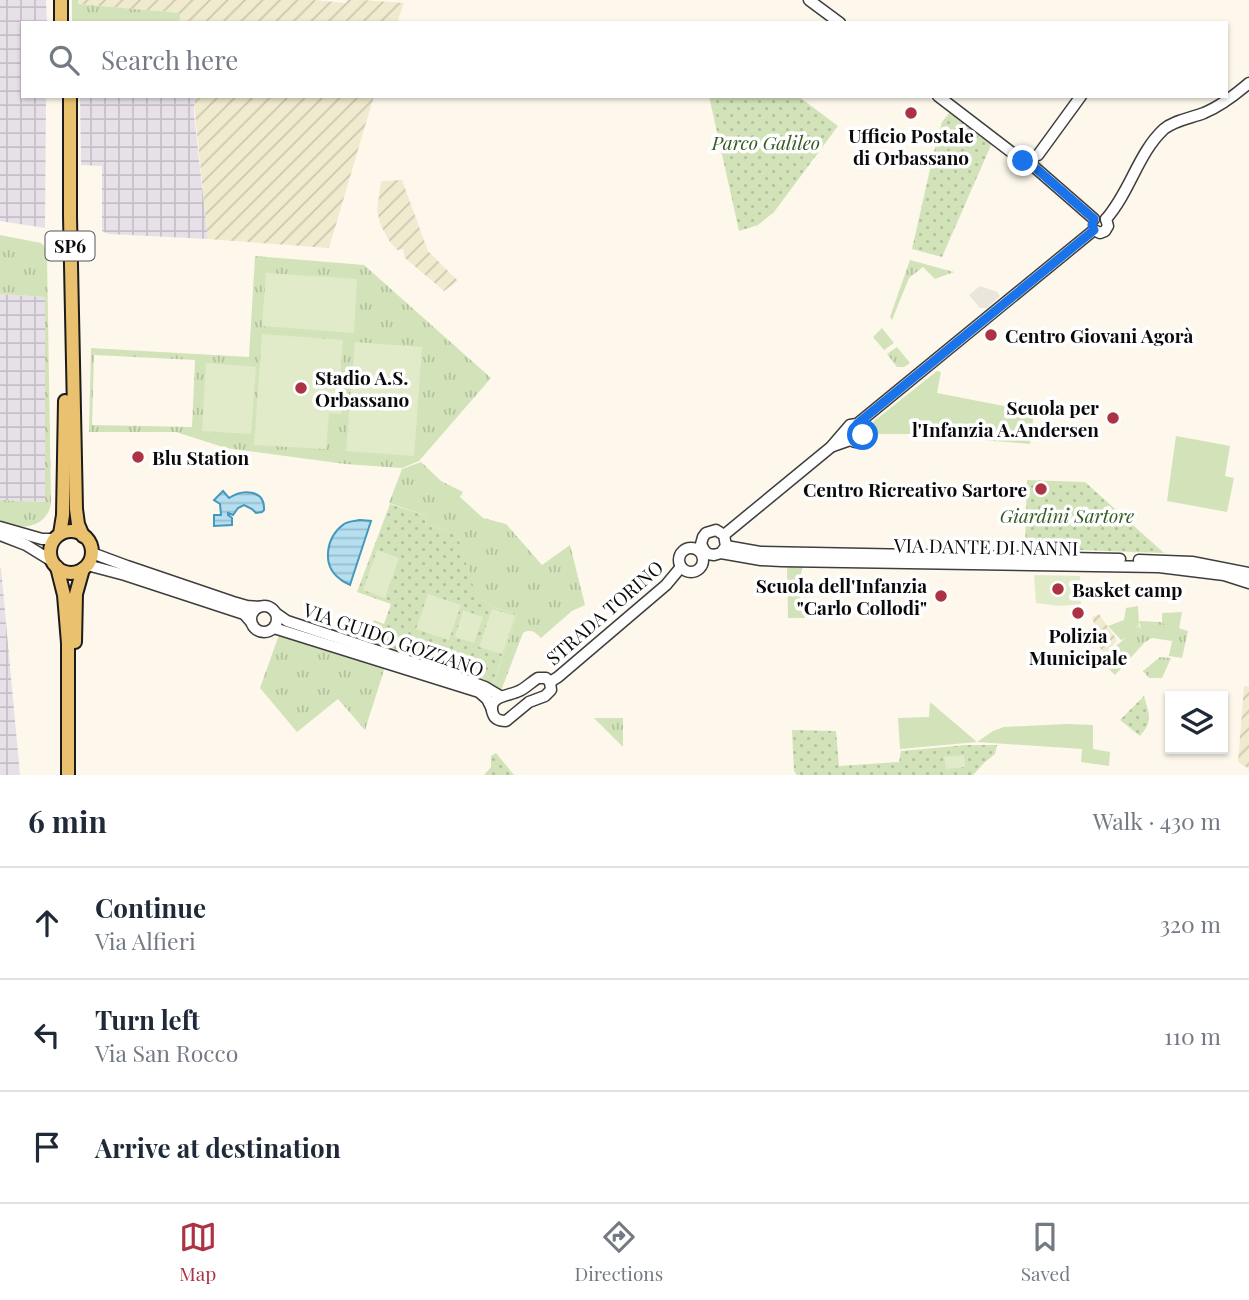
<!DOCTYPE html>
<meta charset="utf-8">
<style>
:root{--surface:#fff;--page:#f6f6f7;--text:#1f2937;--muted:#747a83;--line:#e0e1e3;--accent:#ab3343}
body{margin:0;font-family:"Playfair Display",serif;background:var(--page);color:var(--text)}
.controls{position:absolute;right:21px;bottom:21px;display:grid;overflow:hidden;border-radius:0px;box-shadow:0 2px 5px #0004}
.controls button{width:63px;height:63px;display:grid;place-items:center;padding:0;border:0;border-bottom:2px solid var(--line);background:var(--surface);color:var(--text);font:35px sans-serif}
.stop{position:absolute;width:21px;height:21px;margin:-16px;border:5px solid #1a73e8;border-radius:50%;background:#fff}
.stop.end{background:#1a73e8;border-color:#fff;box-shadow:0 2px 7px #0008}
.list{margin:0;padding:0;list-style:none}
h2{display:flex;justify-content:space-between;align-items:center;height:91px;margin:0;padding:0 28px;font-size:30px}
h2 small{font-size:23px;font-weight:400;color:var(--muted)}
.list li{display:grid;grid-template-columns:46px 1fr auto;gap:21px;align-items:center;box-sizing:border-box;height:112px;padding:0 28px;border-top:2px solid var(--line)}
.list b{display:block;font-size:26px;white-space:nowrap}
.list p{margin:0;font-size:23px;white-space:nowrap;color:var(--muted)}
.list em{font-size:23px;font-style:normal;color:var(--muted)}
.icon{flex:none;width:38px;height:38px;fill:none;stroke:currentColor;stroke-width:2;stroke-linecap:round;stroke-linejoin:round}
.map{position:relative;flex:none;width:1249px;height:775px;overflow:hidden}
.search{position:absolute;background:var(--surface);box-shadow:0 2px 5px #0004;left:21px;right:21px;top:21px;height:77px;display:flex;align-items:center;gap:18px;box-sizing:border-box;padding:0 24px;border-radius:0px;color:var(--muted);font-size:26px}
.sheet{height:427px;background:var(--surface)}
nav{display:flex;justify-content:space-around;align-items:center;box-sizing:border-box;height:98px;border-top:2px solid var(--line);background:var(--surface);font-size:19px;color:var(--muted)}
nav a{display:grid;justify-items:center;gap:4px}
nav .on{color:var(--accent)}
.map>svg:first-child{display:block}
.industrial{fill:url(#industrial-grid)}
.farmland{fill:url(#farmland-furrows)}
.grass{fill:url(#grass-tufts);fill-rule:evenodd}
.park{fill:url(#park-dots)}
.garden{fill:#d2e3b9}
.pitch{fill:#e2ebc9}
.plaza{fill:#ebe6db}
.water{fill:url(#water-rules);stroke:#4498be;stroke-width:2}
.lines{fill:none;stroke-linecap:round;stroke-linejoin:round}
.tertiary-casing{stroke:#3e3e3e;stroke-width:13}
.primary-casing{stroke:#1c1c1c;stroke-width:16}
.tertiary{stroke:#fff;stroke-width:10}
.primary{stroke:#eac16e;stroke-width:12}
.route{stroke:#1a73e8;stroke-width:9}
.poi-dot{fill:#ab3343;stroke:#fff;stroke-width:2.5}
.labels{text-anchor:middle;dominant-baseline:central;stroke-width:7;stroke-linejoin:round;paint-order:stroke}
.shield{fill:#fff;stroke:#545454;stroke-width:2}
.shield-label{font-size:18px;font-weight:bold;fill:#0b0b0b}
.poi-label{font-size:19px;font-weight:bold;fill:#0b0b0b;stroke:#fff;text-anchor:start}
.park-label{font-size:19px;font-style:italic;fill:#335b23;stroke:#fff}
.street-label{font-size:19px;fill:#0b0b0b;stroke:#fff}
</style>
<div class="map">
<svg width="1249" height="775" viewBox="0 0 1249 775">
<defs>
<pattern id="industrial-grid" width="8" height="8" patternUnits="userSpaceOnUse" patternTransform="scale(1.75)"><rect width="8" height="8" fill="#e7e0e9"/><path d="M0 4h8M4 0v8" fill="none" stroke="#c5bfc6"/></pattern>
<pattern id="farmland-furrows" width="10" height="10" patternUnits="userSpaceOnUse" patternTransform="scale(1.75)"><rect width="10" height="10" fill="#f0eace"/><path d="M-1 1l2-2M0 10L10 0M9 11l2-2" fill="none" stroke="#ccc7b0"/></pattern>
<pattern id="grass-tufts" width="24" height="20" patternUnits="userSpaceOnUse" patternTransform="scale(1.75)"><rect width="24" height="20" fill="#d2e3b9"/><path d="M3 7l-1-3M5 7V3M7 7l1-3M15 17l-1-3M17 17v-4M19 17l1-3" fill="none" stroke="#b3c19e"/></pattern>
<pattern id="park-dots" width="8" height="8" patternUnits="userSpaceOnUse" patternTransform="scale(1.75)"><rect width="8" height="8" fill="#d2e3b9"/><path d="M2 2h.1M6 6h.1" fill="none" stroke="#b3c19e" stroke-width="1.8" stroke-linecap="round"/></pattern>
<pattern id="water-rules" width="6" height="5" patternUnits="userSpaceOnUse" patternTransform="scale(1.75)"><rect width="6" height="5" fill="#b5deef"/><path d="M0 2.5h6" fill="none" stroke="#9abdcc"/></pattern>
</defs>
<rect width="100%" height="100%" fill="#fdf8eb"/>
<g class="industrial">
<path d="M0,0H46L47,23H23V96H46L45,228L0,221Z"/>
<path d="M80,96H195L194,114L208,239L109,234L102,231V166L81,165Z"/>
<path d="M0,294L45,297V502L0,500Z"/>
<path d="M0,568H1L20,775H0Z"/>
</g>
<g class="farmland">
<path d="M78,0H313L346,3L347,0H362L404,3L397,23H179V13L78,4Z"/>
<path d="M195,96H374L329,248L208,239L195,114Z"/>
<path d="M402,180L428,251L458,281L444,291L405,258L403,249L397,250L390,242L381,226L377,211L381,181Z"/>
<path d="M1099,614L1117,640L1106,655L1095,642V627L1092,617Z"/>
<path d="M1244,686L1249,687V769L1238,762Z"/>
</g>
<g class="grass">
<path d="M72,0H78V4L180,13L179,23H72Z"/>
<path d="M0,235L41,243L44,246L47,256L51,503C49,520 33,529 17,526C11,525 6,523 0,521V500L45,502V297L0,294Z"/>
<path d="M255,256L364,265L491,378L419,461L402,468L345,464L226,448L176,432H89L91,348L249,357ZM94,355L195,360L192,427L92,425ZM340,380H344L341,413H329Z"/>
<path d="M910,260L954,272L935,279L923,267L909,278L892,320L890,317Z"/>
<path d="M882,328L894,343L884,350L873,337Z"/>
<path d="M897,347L910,363L904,367H897L887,354Z"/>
<path d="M421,462L441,481L463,492L460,497L483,518L506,524L542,565L570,545L585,605L572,611L541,638C535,632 531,628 523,633L501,691L492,687L517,614L492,607L474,592L457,534L425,524L427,516L389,503L402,469Z"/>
<path d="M787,567H802L799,593L805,618H788Z"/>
<path d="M1139,621L1161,622L1188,631L1182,658L1169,656L1172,641L1152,638L1145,642L1115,675L1100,660L1139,626L1141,629Z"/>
<path d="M280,632L385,667L365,730L338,699L297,732L260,688Z"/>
<path d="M1160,657L1171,658L1162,678H1149L1143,671Z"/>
<path d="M594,718H623V747Z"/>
</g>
<g class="park">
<path d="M709,96H798L838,126L774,212L758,225L739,231Z"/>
<path d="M950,112L992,143L942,257L912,249L936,143L942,122Z"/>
<path d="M1027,480L1085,482L1164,553L1025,548Z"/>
<path d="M390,504L427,516L425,524L457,534L475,592L492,607L517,614L492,687L367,644L374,620L384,624L391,604L357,592Z"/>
<path d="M1144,696C1149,715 1154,720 1140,736L1120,720Z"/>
<path d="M792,730L836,731L839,766L899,762L901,751L966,745H997L995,754L985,762L973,775H797L794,771Z"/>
<path d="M496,753L514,775H484L491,767V756Z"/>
</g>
<g class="garden">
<path d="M937,371L941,372L937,393L1034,412L1030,444L910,434H873L869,431L868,428L874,421Z"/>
<path d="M1176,436L1230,446L1225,476L1234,478L1227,512L1167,501Z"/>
<path d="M1138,606L1139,625L1129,636L1121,640L1108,626L1124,620L1126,608Z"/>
<path d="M1182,612L1179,629L1162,623V613Z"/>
<path d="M930,702L977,742L993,731L1004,727L1066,724L1093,725V749L1110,752L1109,766L1081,762L1082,749L977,742L900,749L898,718L929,717Z"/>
</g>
<g class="pitch">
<path d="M266,273L357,279L354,333L262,326Z"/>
<path d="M262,334L343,340L340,379L344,380L341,414L329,413L326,449L254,445Z"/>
<path d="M355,342L422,347L414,456L346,451Z"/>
<path d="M206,363L256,367L251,434L202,431Z"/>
<path d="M377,550L399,558L385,598L363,590Z"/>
<path d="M1034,575L1080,576L1081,604L1058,606L1036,603Z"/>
<path d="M428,594L461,605L449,640L416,629Z"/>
<path d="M492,609L515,616L502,654L479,647Z"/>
<path d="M463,610L483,617L474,643L455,637Z"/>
<path d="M964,755L965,767L946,769L944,757Z"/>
</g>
<path class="plaza" d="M980,286L997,292L1000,296L987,308H980L969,295Z"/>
<g class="water">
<path d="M223,491L229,498C242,489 265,489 264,510L262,512L256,513L252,509L244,505L238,508L233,515L228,513V515L232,518V525L214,526V515H221L220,504L214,500Z"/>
<path d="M360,520L371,521L350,585C347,583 343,582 340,579C321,565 326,537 344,524C348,521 355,521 360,520Z"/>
</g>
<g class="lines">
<g class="tertiary-casing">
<g id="tertiary">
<path d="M809,0L840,23"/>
<path d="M938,96L1023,161L1025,165L1029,167L1032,165L1094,219"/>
<path d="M1031,157L1038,155L1081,96"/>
<path d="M1106,219C1130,192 1138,153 1164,129C1175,120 1191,118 1204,113C1221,106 1235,95 1249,83"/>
<path d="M1094,230L1100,233L1105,231L1108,226L1106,219"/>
<path d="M833,446L850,440L855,442L861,439L864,431L861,426L857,424"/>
<path d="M0,527L42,539H55"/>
<path d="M0,535L26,545L52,561"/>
<path d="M724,535L831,447L850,425L857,424L1094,230"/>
<path d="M726,546L760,552L1120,559"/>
<circle cx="691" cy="560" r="12"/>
<path d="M92,553L127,566L233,602L247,606L259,607"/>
<path d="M721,553L726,546L724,535L716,530L706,533L703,537L701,544L704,550L708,554L714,555L721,553L761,560L782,561L1159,567L1224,575L1249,583"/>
<path d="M1139,560L1192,562L1249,573"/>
<path d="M87,565L125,575L244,614L251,622"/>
<circle cx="264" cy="619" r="13"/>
<path d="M277,614L287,621L463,679L485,687L500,696"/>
<path d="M274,628L479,692L487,699L492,709"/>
<path d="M538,678H546L550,682L551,690L545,696L529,702L506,721C500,721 495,720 493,714C486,696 509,696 519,691C526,688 531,682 538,678Z"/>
<path d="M550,682L558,677L666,585L681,567"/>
</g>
</g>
<g class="primary-casing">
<g id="primary">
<path d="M61,0V23"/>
<path d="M70,96V216L76,509L78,524L83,536"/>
<circle cx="71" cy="552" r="21"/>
<path d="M60,534L63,515L65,401"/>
<path d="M57,567L64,595L68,643V775"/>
<path d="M75,642L76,594L83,569"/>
</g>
</g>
<use href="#tertiary" class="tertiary"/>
<use href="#primary" class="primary"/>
</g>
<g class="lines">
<path class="route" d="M863,435L862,428L857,424L1094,230L1092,225L1094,219L1032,165L1026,166L1023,161"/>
</g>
<g class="poi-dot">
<circle cx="911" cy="113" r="7"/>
<circle cx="991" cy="335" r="7"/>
<circle cx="301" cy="388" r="7"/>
<circle cx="1113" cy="418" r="7"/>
<circle cx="138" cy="457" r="7"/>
<circle cx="1041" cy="489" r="7"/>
<circle cx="1058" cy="589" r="7"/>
<circle cx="941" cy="596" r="7"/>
<circle cx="1078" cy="613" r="7"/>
</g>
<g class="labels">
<rect class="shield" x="45.5" y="231.5" width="49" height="29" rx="5"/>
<g class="shield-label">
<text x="70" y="246">SP6</text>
</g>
<g class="poi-label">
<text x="911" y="135" text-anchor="middle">Ufficio Postale<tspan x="911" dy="22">di Orbassano</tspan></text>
<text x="1005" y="335">Centro Giovani Agorà</text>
<text x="315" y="377">Stadio A.S.<tspan x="315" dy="22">Orbassano</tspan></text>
<text x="1099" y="407" text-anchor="end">Scuola per<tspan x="1099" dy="22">l'Infanzia A.Andersen</tspan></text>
<text x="152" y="457">Blu Station</text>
<text x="1027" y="489" text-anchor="end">Centro Ricreativo Sartore</text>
<text x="927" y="585" text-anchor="end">Scuola dell'Infanzia<tspan x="927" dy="22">"Carlo Collodi"</tspan></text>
<text x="1072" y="589">Basket camp</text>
<text x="1078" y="635" text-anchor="middle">Polizia<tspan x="1078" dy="22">Municipale</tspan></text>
</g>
<g class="park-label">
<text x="766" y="142">Parco Galileo</text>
<text x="1067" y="515">Giardini Sartore</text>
</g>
<g class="street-label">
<text transform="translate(986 546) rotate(1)">VIA DANTE DI NANNI</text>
<text transform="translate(604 612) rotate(-41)">STRADA TORINO</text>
<text transform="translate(394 639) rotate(19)">VIA GUIDO GOZZANO</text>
</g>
</g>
</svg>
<div class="controls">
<button><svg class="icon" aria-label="layers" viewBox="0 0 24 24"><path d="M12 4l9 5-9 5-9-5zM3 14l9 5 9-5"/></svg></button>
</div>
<div class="stop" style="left:863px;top:435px"></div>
<div class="stop end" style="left:1023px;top:161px"></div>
<div class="search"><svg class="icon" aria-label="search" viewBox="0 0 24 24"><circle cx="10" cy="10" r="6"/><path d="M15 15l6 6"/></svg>Search here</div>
</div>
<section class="sheet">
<h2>6 min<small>Walk · 430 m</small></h2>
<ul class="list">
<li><svg class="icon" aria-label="ahead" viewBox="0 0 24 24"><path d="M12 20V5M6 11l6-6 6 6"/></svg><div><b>Continue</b><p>Via Alfieri</p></div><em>320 m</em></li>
<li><svg class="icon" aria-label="left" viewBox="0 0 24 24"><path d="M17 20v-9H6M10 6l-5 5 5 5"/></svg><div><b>Turn left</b><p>Via San Rocco</p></div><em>110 m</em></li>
<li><svg class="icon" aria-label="arrive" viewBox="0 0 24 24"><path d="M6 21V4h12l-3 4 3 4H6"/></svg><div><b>Arrive at destination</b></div></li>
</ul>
</section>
<nav>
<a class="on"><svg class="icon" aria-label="map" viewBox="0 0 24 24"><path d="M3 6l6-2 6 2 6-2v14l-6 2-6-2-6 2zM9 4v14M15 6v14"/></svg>Map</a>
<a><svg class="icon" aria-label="directions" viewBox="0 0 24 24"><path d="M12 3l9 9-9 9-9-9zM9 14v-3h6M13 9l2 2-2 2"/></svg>Directions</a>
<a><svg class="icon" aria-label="saved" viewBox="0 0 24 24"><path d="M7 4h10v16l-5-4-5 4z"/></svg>Saved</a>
</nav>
